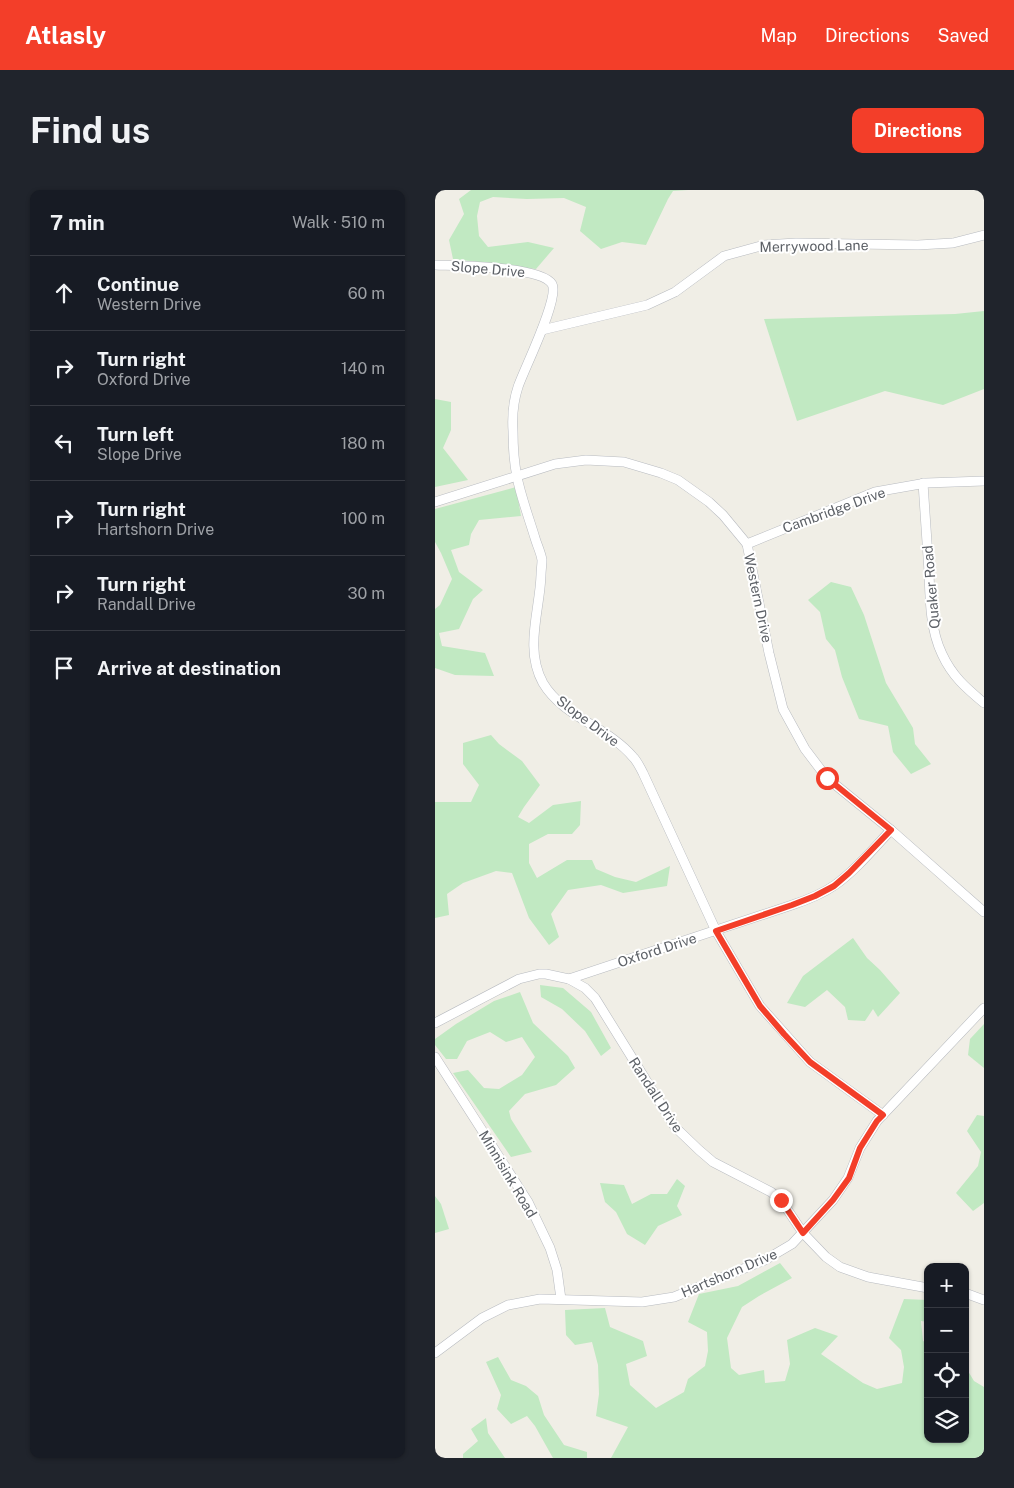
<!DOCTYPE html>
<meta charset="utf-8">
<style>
:root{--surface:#171b24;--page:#20242c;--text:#f1f3f6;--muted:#9ea1a6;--line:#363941;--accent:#f33e29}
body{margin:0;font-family:"Public Sans",sans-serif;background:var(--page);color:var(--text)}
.controls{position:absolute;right:15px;bottom:15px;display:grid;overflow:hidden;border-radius:10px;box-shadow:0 1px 4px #0004}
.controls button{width:45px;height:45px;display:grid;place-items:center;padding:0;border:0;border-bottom:1px solid var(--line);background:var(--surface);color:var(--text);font:25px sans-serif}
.stop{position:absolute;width:15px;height:15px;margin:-11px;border:4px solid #f33e29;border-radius:50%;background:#fff}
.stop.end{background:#f33e29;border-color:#fff;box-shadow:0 1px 5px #0008}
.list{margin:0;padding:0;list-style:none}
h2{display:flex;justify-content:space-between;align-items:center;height:65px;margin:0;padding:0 20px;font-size:21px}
h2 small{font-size:16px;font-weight:400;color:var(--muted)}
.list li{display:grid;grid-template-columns:32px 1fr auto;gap:15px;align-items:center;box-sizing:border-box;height:75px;padding:0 20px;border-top:1px solid var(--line)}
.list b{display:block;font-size:19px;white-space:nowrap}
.list p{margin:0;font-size:16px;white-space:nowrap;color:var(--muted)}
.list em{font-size:16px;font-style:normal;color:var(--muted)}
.icon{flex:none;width:28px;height:28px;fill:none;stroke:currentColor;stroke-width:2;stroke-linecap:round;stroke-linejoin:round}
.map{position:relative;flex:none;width:549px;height:1268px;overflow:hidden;border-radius:10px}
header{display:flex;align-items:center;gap:30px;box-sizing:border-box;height:70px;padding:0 25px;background:var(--accent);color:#fff}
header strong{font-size:24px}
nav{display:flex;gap:28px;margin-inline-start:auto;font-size:18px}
.intro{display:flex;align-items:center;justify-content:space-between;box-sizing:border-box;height:120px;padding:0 30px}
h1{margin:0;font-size:35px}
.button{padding:12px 22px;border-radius:10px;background:var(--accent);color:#fff;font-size:18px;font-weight:700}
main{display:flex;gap:30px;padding:0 30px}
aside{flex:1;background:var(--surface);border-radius:10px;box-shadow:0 1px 4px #0004}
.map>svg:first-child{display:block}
.green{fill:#c1e9c2}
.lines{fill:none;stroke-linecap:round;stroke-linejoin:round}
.minor-casing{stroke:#b8bbc0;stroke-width:10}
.minor{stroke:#fff;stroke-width:9}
.route{stroke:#f33e29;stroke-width:6}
.labels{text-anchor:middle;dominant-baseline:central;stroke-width:4;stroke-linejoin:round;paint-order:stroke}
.street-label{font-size:14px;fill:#5d6167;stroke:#fff}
</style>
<header>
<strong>Atlasly</strong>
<nav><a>Map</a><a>Directions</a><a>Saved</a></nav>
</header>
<div class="intro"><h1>Find us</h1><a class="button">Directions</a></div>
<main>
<aside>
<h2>7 min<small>Walk · 510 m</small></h2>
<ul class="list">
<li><svg class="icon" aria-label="ahead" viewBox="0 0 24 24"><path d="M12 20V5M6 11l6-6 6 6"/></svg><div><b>Continue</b><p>Western Drive</p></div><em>60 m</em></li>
<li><svg class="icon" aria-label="right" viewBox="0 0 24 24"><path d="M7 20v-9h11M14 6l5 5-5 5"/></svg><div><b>Turn right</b><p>Oxford Drive</p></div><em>140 m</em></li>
<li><svg class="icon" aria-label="left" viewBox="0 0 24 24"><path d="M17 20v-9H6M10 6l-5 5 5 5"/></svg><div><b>Turn left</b><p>Slope Drive</p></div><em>180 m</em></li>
<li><svg class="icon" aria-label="right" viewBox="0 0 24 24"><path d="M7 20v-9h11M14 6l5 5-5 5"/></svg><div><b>Turn right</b><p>Hartshorn Drive</p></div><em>100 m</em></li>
<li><svg class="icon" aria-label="right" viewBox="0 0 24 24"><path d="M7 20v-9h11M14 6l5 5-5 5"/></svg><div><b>Turn right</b><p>Randall Drive</p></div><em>30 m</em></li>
<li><svg class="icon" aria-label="arrive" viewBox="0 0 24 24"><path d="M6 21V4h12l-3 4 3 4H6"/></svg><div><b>Arrive at destination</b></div></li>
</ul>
</aside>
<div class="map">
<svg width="549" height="1268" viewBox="0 0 549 1268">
<rect width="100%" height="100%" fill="#f0eee6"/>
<g class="green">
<path d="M36,0H253L238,1L233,9L211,55L187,52L166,59L145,41L151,17L129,8L92,9L58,7L45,12L42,26L44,46L53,57L93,52L119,58L101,79L18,69L14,50L29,24L24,9Z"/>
<path d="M549,121V199L508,215L450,201L362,231L329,129L520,124Z"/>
<path d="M0,209L16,212V240L8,258L33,290L0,297Z"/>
<path d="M81,297L86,326L44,330L36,344L34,355L16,360L24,382L48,400L38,409L24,439L4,443L7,456L50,463L59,486L20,485L0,478V419L5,415L17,389L6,363L0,352V319Z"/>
<path d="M396,392L416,397L429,425L451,493L478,538L480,554L496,574L476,584L458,562L453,536L424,529L407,487L400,460L391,449L385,422L373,410Z"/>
<path d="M56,545L64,554L87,571L105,595L89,617L83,627L94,633L118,615L146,611L145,635L137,644H113L94,654V673L102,688L132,670H157L161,679L180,687L201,692L235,676L232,696L188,703L166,695L133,700L116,724L124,747L114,755L94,728L77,683L61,681L28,693L12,704L14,725L0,728V612H36L44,595L28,574V553Z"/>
<path d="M418,748L432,768L445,780L465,803L443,827L438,819L430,831L413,830L410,817L392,800L370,817L352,813L368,786Z"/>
<path d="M105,795L128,798L156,822L176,858L166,866L150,841L127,819L106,807Z"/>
<path d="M85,802L98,833L133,866L140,878L121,895L90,904L74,921L76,929L97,962L76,967L18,883L33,880L49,898L64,899L87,885L100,867L87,847L71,852L55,842L32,851L22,869H11L0,855V849L21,834L59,811Z"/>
<path d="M549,834V878L533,865L535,849Z"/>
<path d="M542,925L549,926V1013L538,1021L521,1003L543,976L546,962L532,941Z"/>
<path d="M242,989L250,996L242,1016L247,1025L223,1036L210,1055L192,1044L181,1022L170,1012L165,993L189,995L197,1014L216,1004H232Z"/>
<path d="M0,1006L6,1014L14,1039L0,1043Z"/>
<path d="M345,1073L357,1088L324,1106L307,1117L292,1148L296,1178L304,1185L329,1180L330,1193L350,1191L355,1174L352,1150L380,1138L403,1146L386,1164L428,1193L442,1199L467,1193L469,1177L466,1160L454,1148L469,1109L493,1110V1132L486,1131L488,1151L493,1153V1249H530V1176L539,1191L549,1197V1268H176L193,1237L161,1226L164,1204L163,1175L157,1152L140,1155L131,1145L130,1120L170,1118L175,1137L208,1151L212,1166L191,1174L195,1195L221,1218L249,1202L253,1189L270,1176L273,1161L272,1142L253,1132L264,1104L303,1096Z"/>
<path d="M63,1167L76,1190L91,1196L103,1206L109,1225L129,1255L152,1262V1268H118L100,1236L92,1226L76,1234L62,1219L66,1205L51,1172Z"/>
<path d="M51,1228L53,1243L70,1268H28V1264L43,1251L36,1239Z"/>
</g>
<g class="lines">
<g class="minor-casing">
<g id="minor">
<path d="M0,75C23,76 106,76 117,94C125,108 89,179 83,197C78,212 77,226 78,241C78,256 79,272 82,287C86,307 94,328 100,348C102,355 106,363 107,370C107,375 106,380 106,385C105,420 89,459 108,493C128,527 173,537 198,567C202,571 205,577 208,583L281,741L325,816L375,872L448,925"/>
<path d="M107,140L212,115L240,102L289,66L329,55L361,53L483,55L518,53L549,45"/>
<path d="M488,293C490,323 492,352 494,382C495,409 495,439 507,464C517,486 531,498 549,513"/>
<path d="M0,312L120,274L151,270L189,272L226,283L243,290L274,312L288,325L312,354L334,463L348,519L370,559L392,588L456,640L549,722"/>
<path d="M312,354L440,302L491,293L549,291"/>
<path d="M134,789L150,798L160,808L240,937L264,960L278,972L336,1002L346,1010L368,1043L391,1067L405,1077L433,1087L493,1098"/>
<path d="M0,833L84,789L104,784H111L134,789L357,715C372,710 387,704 400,695C421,680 438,659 456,640"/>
<path d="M0,867L93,1012L115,1058L122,1080L126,1109"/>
<path d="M530,1103L549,1110"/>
<path d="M0,1163L47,1128L73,1115L105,1109L207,1112L239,1107L330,1070L357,1054L398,1010L413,988L425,958L442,931L549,818"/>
</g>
</g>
<use href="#minor" class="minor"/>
</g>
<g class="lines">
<path class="route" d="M346,1010L368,1043L398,1010L414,988L425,958L442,931L448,925L375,872L349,844L325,816L281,741L357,715L380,706L399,696L414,683L456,640L392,588"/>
</g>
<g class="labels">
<g class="street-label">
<text transform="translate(379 56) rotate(-1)">Merrywood Lane</text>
<text transform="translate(53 79) rotate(5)">Slope Drive</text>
<text transform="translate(399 320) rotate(-20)">Cambridge Drive</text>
<text transform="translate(496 397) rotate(-95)">Quaker Road</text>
<text transform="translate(323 408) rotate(78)">Western Drive</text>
<text transform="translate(153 531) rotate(37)">Slope Drive</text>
<text transform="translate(222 760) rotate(-18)">Oxford Drive</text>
<text transform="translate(221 905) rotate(57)">Randall Drive</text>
<text transform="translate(73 984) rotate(59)">Minnisink Road</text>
<text transform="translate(294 1083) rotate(-23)">Hartshorn Drive</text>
</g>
</g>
</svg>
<div class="controls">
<button>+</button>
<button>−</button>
<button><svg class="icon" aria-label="locate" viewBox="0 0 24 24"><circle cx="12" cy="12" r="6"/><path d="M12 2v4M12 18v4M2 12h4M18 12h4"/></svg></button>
<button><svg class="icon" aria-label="layers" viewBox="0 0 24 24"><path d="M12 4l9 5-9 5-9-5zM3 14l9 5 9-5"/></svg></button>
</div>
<div class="stop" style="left:392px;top:588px"></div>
<div class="stop end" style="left:346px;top:1010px"></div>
</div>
</main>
